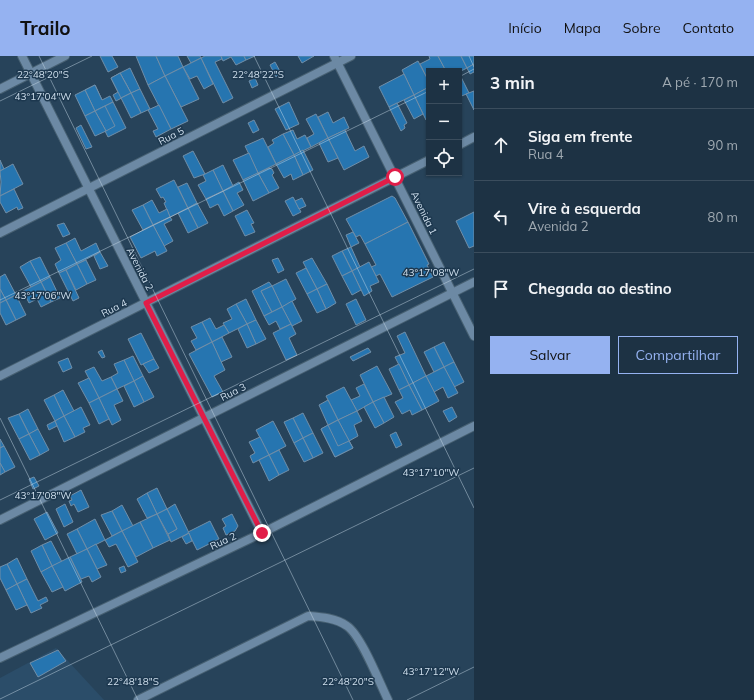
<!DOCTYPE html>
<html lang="pt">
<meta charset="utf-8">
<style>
:root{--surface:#1d3244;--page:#253a4b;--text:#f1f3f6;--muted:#a0aab2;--line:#3b4d5d;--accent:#95b2f1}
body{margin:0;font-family:Mulish,sans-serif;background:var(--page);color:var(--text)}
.controls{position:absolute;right:12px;top:12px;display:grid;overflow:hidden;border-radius:0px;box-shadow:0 1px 3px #0004}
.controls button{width:36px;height:36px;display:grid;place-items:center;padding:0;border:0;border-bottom:1px solid var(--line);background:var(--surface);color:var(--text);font:20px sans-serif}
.stop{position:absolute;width:12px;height:12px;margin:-9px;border:3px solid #e11d48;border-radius:50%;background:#fff}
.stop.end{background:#e11d48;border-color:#fff;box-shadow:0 1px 4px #0008}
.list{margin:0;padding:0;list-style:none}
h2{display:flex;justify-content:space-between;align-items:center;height:52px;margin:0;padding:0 16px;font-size:17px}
h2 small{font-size:13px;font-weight:400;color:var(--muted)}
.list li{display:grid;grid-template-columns:26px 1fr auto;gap:12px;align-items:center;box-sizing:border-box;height:72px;padding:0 16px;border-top:1px solid var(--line)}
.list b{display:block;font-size:15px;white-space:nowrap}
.list p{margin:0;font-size:13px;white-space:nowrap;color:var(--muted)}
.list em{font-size:13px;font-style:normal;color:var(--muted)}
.actions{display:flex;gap:8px;padding:12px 16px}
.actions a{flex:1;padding:9px 0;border:1px solid var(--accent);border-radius:0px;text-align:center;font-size:14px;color:var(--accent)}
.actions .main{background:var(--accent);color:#111}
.icon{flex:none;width:22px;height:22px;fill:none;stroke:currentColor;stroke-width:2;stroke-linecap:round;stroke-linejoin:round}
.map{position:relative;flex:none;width:474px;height:644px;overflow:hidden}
header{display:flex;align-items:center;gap:24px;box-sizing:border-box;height:56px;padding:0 20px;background:var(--accent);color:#111}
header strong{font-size:19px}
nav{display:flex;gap:22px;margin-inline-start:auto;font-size:14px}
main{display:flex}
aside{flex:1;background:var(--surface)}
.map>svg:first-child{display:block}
.built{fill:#2b4d69}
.building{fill:#2675b0;stroke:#708ea8}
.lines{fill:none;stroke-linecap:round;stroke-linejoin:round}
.service-casing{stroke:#476072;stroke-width:10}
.minor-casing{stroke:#476072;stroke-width:10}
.service{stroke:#6c89a4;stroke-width:8}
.minor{stroke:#6c89a4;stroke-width:8}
.route{stroke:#e11d48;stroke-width:5}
.ticks{fill:none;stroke:#cfdfed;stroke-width:1;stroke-opacity:0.45}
.labels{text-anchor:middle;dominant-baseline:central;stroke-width:3;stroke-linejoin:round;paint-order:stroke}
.street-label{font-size:10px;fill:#cfdfed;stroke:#1d384f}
.ticks-label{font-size:10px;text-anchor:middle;fill:#cfdfed;stroke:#1d384f;stroke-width:3;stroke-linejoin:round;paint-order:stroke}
</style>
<header>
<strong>Trailo</strong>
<nav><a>Início</a><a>Mapa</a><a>Sobre</a><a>Contato</a></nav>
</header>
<main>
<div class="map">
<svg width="474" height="644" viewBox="0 0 474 644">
<rect width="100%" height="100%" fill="#27435a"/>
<path class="built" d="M56,592L104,644H0V622Z"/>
<g class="building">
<path d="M100,0H112L118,11L108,16Z"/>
<path d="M136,0H156L165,20L148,29Z"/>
<path d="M156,0H178L183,11L165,20Z"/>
<path d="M187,0H200L201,2L191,7Z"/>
<path d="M205,0H221L222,3L215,6L233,42L223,47L201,2Z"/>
<path d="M221,0H244L246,4L236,9L231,1L223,5Z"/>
<path d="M244,0H255L246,4Z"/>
<path d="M298,0H314L302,7Z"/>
<path d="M429,0H438L446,15H429V26L420,8L430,3Z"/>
<path d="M438,0H461L467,12L459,16L446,15Z"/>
<path d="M461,0H474V8L467,12Z"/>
<path d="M201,2L213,28L204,33L197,20L190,23L183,11Z"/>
<path d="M418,5L429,26V31L414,39L402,14Z"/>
<path d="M275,6L281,17L276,21L270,9Z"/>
<path d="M474,8V16L470,18L467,12Z"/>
<path d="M183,11L199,43L181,51L165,20Z"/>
<path d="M130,12L140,33L131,37L120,17Z"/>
<path d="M120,17L131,37L116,45L113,39L118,36L111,22Z"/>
<path d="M120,17L131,37L121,42L111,22Z"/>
<path d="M459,17L469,37L459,41Z"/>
<path d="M404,18L414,39L389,51L379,31Z"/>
<path d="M165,20L188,65L171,73L148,29Z"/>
<path d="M255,22L258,29L252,32L249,25Z"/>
<path d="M95,29L105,50L95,55L85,34Z"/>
<path d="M95,29L102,44L110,40L113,46L95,55L85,34Z"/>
<path d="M429,31V62L426,64L414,39Z"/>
<path d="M140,33L150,53L141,57L131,37Z"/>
<path d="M85,34L95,55L85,60L75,39Z"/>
<path d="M474,35V54L466,38Z"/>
<path d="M131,37L141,57L131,62L121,42Z"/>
<path d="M414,39L423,58L414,63L404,44Z"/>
<path d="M113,46L126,72L108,81L95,55Z"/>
<path d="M289,46L299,68L286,74L275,53Z"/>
<path d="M397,47L407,67L404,69L405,72L401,75L389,51Z"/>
<path d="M159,49L171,73L156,81L153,75L158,73L148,54Z"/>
<path d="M105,50L115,70L106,75L95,55Z"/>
<path d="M95,55L106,75L95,80L85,60Z"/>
<path d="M328,56L333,67L344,61L349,72L328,82L318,61Z"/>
<path d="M316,58L328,82L311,91L307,82L314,78L306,63Z"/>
<path d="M254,64L259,74L253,77L248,67Z"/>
<path d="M81,69L92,91L86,93L76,72Z"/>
<path d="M293,74L297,83L305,79L311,91L294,99L283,78Z"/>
<path d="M345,74L355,95L364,90L369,101L344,114L328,82Z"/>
<path d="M283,78L294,99L276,108L268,91L274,87L272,84Z"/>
<path d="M263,82L276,108L258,117L245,90Z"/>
<path d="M328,82L338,102L328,106L319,87Z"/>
<path d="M303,94L313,114L303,119L294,99Z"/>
<path d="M193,95L205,118L194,122L183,100Z"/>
<path d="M249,97L258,117L243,124L233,104Z"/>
<path d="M294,99L303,119L293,124L291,118L284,122L276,108Z"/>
<path d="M0,104L4,113L0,115Z"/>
<path d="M13,108L23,128L0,140L1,126L0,115Z"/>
<path d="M223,109L233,130L223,135L213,114Z"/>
<path d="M269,112L272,113L274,117L272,119L279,132L269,137L258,117Z"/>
<path d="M213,114L223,135L206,143L198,129L206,125L203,119Z"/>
<path d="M258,117L269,137L253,145L243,124Z"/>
<path d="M174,124L188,152L170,161L164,147L166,146L163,141L161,142L156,133Z"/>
<path d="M239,126L243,134L237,137L244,149L233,155L223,135Z"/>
<path d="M187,127L197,147L188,152L178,131Z"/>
<path d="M14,133L23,152L18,154L17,151L6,157L0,146V140Z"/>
<path d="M223,135L233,155L224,160L218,148L210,152L206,143Z"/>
<path d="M392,140L395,142L408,166L365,188L360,179L356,181L346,163Z"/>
<path d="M293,141L301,156L293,160L285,145Z"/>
<path d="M302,142L306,150L299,153L295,145Z"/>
<path d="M152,144L159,157L167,153L170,161L153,169L143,149Z"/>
<path d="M197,147L208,167L198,172L188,152Z"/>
<path d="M143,149L153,169L143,174L132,154Z"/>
<path d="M188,152L198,172L188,177L178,157Z"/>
<path d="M247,154L254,167L251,168L255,176L245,180L235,160Z"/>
<path d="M474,156V190L469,192L456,165Z"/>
<path d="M170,161L172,164L164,168L173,185L164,190L153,169Z"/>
<path d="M408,166L429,208L427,209L433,221L392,241L380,218L376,220L371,211L376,209L365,188Z"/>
<path d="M64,167L70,178L63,181L57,169Z"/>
<path d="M153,169L167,195L157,200L155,195L141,202L130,181Z"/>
<path d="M353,176L359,187L351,191L346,179Z"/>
<path d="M75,182L81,195L96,187L100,196L77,208L66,187Z"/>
<path d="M66,187L77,208L59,217L55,208L61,204L55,192Z"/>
<path d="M351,191L360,211L352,215L342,195Z"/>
<path d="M342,195L352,215L342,220L332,200Z"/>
<path d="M100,196L108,210L100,213L94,200Z"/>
<path d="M40,201L50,221L41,226L30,205Z"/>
<path d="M278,202L284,214L278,217L272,204Z"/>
<path d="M312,202L327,228L317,233L303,206Z"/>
<path d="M86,204L96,224L87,228L77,208Z"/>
<path d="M30,205L41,226L31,231L20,211Z"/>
<path d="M369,206L379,226L370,230L372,235L364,240L352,215Z"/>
<path d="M77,208L87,228L76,234L66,214Z"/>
<path d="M306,212L317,233L307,238L296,217Z"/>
<path d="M66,214L79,242L73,245L59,217Z"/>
<path d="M352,215L361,234L352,239L342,220Z"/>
<path d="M5,218L16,239L6,244L0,233V221Z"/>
<path d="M50,221L60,242L51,246L41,226Z"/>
<path d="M286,223L296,243L282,251L272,230Z"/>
<path d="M41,226L51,246L41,251L37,243L29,247L23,235Z"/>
<path d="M269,226L272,230L261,235L272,256L264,260L252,235Z"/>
<path d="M327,228L336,247L326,253L317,233Z"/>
<path d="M272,230L282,251L272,256L261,235Z"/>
<path d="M0,233L6,244L0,247Z"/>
<path d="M317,233L326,253L317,257L307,238Z"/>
<path d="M16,239L26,259L16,264L6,244Z"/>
<path d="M246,243L256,264L247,268L236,248Z"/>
<path d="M356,243L366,264L356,269L346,248Z"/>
<path d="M6,244L16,264L6,269L0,257V247Z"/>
<path d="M292,245L302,265L292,270L282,251Z"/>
<path d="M236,248L247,268L229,277L223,267L232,263L227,253Z"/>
<path d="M282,251L291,268L280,273L276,265L269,269L264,260Z"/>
<path d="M210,262L216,273L224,269L229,277L212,286L202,266Z"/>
<path d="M256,264L266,283L256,288L247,268Z"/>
<path d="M202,266L212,286L196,294L191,285L197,282L191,271Z"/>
<path d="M247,268L256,288L247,292L238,273Z"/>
<path d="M291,268L296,278L289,282L297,299L286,304L273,277Z"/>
<path d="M405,276L426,320L409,329L395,301L405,297L397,280Z"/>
<path d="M141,277L154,303L141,309L128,283Z"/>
<path d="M222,281L232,301L221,306L212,286Z"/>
<path d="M212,286L225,314L214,320L223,336L212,341L189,298Z"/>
<path d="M444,286L454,306L444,311L434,291Z"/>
<path d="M434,291L444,311L434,316L424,296Z"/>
<path d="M368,292L371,296L353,305L350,301Z"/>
<path d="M102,294L105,301L102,302L98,296Z"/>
<path d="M133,300L143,320L134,325L124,304Z"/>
<path d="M68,302L72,312L63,316L58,306Z"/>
<path d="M154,303L159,312L149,317L143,308Z"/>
<path d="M124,304L134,325L117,333L111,321L118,317L114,308Z"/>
<path d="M454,306L464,326L454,331L444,311Z"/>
<path d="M399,308L409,329L399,334L389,313Z"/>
<path d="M377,310L392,338L373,346L360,319Z"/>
<path d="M94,311L102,325L111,321L117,333L99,342L85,315Z"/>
<path d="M444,311L458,337L448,342L443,331L434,336L426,320Z"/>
<path d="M143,320L154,341L144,346L134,325Z"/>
<path d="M426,320L439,345L422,354L409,329Z"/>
<path d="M89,322L99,342L89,347L78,327Z"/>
<path d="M134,325L144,346L134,351L124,330Z"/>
<path d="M364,328L373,346L357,355L351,344L360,340L356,332Z"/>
<path d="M409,329L422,354L412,359L410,354L402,358L395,346L403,342L399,334Z"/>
<path d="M344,331L357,355L338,364L326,340Z"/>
<path d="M117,333L123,345L114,349L121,364L112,369L99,342Z"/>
<path d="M63,334L74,355L64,360L54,339Z"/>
<path d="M54,339L64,360L55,365L44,344Z"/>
<path d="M384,341L394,361L384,367L373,346Z"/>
<path d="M99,342L109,363L99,368L89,347Z"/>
<path d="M328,344L338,364L328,369L319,349Z"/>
<path d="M373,346L384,367L375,372L364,351Z"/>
<path d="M81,351L90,369L83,372L85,376L75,381L64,360Z"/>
<path d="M452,351L457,361L449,366L443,355Z"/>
<path d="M28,353L38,373L29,378L19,358Z"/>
<path d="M357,355L362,365L354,369L358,380L349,385L338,364Z"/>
<path d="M303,357L313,377L303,382L293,362Z"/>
<path d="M19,358L29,378L19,383L8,362Z"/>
<path d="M64,360L75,381L64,386L55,365Z"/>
<path d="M293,362L303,382L294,387L284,366Z"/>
<path d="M338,364L353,392L335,401L321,373Z"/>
<path d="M55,365L57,370L49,374L47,369Z"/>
<path d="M273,365L286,390L269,399L256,374Z"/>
<path d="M328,369L338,390L349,385L353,392L335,401L321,373Z"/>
<path d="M38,373L49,394L40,399L29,378Z"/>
<path d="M396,376L402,389L396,392L390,379Z"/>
<path d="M313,377L323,397L313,402L303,382Z"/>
<path d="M29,378L40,399L30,404L19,383Z"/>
<path d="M260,381L269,399L253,407L250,400L255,397L249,386Z"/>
<path d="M303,382L313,402L304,406L294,387Z"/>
<path d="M0,383L4,390L0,392Z"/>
<path d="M4,390L15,411L5,416L0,407V392Z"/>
<path d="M279,394L289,414L279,419L269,399Z"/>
<path d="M269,399L279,419L269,425L259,404Z"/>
<path d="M0,407L5,416L0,419Z"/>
<path d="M34,421L39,430L33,433L29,423Z"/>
<path d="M157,432L167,453L157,458L147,437Z"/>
<path d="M81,434L89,451L78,456L74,448L71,450L69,445L72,444L70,440Z"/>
<path d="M147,437L157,458L147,462L137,443Z"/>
<path d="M65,448L73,466L64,471L56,453Z"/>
<path d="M175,448L189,477L171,486L168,478L177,473L167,453Z"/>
<path d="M122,449L133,470L122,475L112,455Z"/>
<path d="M167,453L177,473L168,478L157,458Z"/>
<path d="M112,455L122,475L112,480L101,459Z"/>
<path d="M47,456L58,477L45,484L34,463Z"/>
<path d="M157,458L170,484L153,492L140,466Z"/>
<path d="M232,458L238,470L235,475L226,479L223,472L226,470L222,463Z"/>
<path d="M95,463L105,484L87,493L77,473Z"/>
<path d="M210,465L219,483L197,494L188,476Z"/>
<path d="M140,466L153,492L136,501L122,475Z"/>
<path d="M77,473L87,493L77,498L67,478Z"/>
<path d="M122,475L138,506L128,511L116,488L109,491L105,484Z"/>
<path d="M189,477L192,485L186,488L182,481Z"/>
<path d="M51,485L62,506L52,510L42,489Z"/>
<path d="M96,488L107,509L97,513L87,493Z"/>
<path d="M42,489L52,510L41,516L31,495Z"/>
<path d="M87,493L101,521L92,526L89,520L81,523L70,501Z"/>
<path d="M70,501L82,526L65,535L52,510Z"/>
<path d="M17,502L27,523L17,528L7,508Z"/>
<path d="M7,508L17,528L6,534L0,522V511Z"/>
<path d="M52,510L63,531L52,536L41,516Z"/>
<path d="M124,510L126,515L121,517L119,512Z"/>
<path d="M27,523L38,545L46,541L48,545L40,549L42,552L31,557L17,528Z"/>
<path d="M17,528L27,549L16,554L6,534Z"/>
<path d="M58,594L66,605L38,621L30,607Z"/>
</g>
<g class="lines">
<g class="service-casing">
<path id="service" d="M138,644L308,560C321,561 336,562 347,570C361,579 380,628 388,644"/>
</g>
<g class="minor-casing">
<g id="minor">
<path d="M22,0L262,477"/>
<path d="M334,0L474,280"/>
<path d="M0,33L65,0"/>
<path d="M459,89L474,81"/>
<path d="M0,177L351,0"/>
<path d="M0,320L429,104"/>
<path d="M0,464L474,226"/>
<path d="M0,602L262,477L474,370"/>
</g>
</g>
<use href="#service" class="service"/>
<use href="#minor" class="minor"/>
</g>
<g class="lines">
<path class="route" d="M262,477L146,247L395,121"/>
</g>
<path class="ticks" d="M39,0L353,644M254,0L474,452M469,0L474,11M459,21L474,13M0,45L92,0M0,244L429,35M0,362L138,644M0,444L474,213M0,643L474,412M407,644L474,611"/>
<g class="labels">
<g class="street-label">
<text transform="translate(171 80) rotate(-27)">Rua 5</text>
<text transform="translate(424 157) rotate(64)">Avenida 1</text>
<text transform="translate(140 213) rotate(63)">Avenida 2</text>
<text transform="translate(114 252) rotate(-27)">Rua 4</text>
<text transform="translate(233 336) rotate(-27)">Rua 3</text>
<text transform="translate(223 485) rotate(-25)">Rua 2</text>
</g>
</g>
<g class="ticks-label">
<text x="43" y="22">22°48'20"S</text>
<text x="258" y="22">22°48'22"S</text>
<text x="43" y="44">43°17'04"W</text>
<text x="431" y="220">43°17'08"W</text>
<text x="43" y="243">43°17'06"W</text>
<text x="431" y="420">43°17'10"W</text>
<text x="43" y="443">43°17'08"W</text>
<text x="431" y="619">43°17'12"W</text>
<text x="133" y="629">22°48'18"S</text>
<text x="348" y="629">22°48'20"S</text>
</g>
</svg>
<div class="controls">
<button>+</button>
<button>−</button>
<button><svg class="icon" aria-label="locate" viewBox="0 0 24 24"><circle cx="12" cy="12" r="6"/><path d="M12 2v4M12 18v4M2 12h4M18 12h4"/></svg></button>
</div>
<div class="stop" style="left:395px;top:121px"></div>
<div class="stop end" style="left:262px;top:477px"></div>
</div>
<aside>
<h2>3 min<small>A pé · 170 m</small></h2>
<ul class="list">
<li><svg class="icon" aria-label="ahead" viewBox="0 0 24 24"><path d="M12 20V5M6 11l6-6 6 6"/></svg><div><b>Siga em frente</b><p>Rua 4</p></div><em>90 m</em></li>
<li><svg class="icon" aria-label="left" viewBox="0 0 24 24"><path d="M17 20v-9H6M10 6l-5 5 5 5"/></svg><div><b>Vire à esquerda</b><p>Avenida 2</p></div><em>80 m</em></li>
<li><svg class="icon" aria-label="arrive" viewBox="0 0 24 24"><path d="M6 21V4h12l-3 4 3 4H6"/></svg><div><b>Chegada ao destino</b></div></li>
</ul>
<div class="actions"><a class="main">Salvar</a><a>Compartilhar</a></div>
</aside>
</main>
